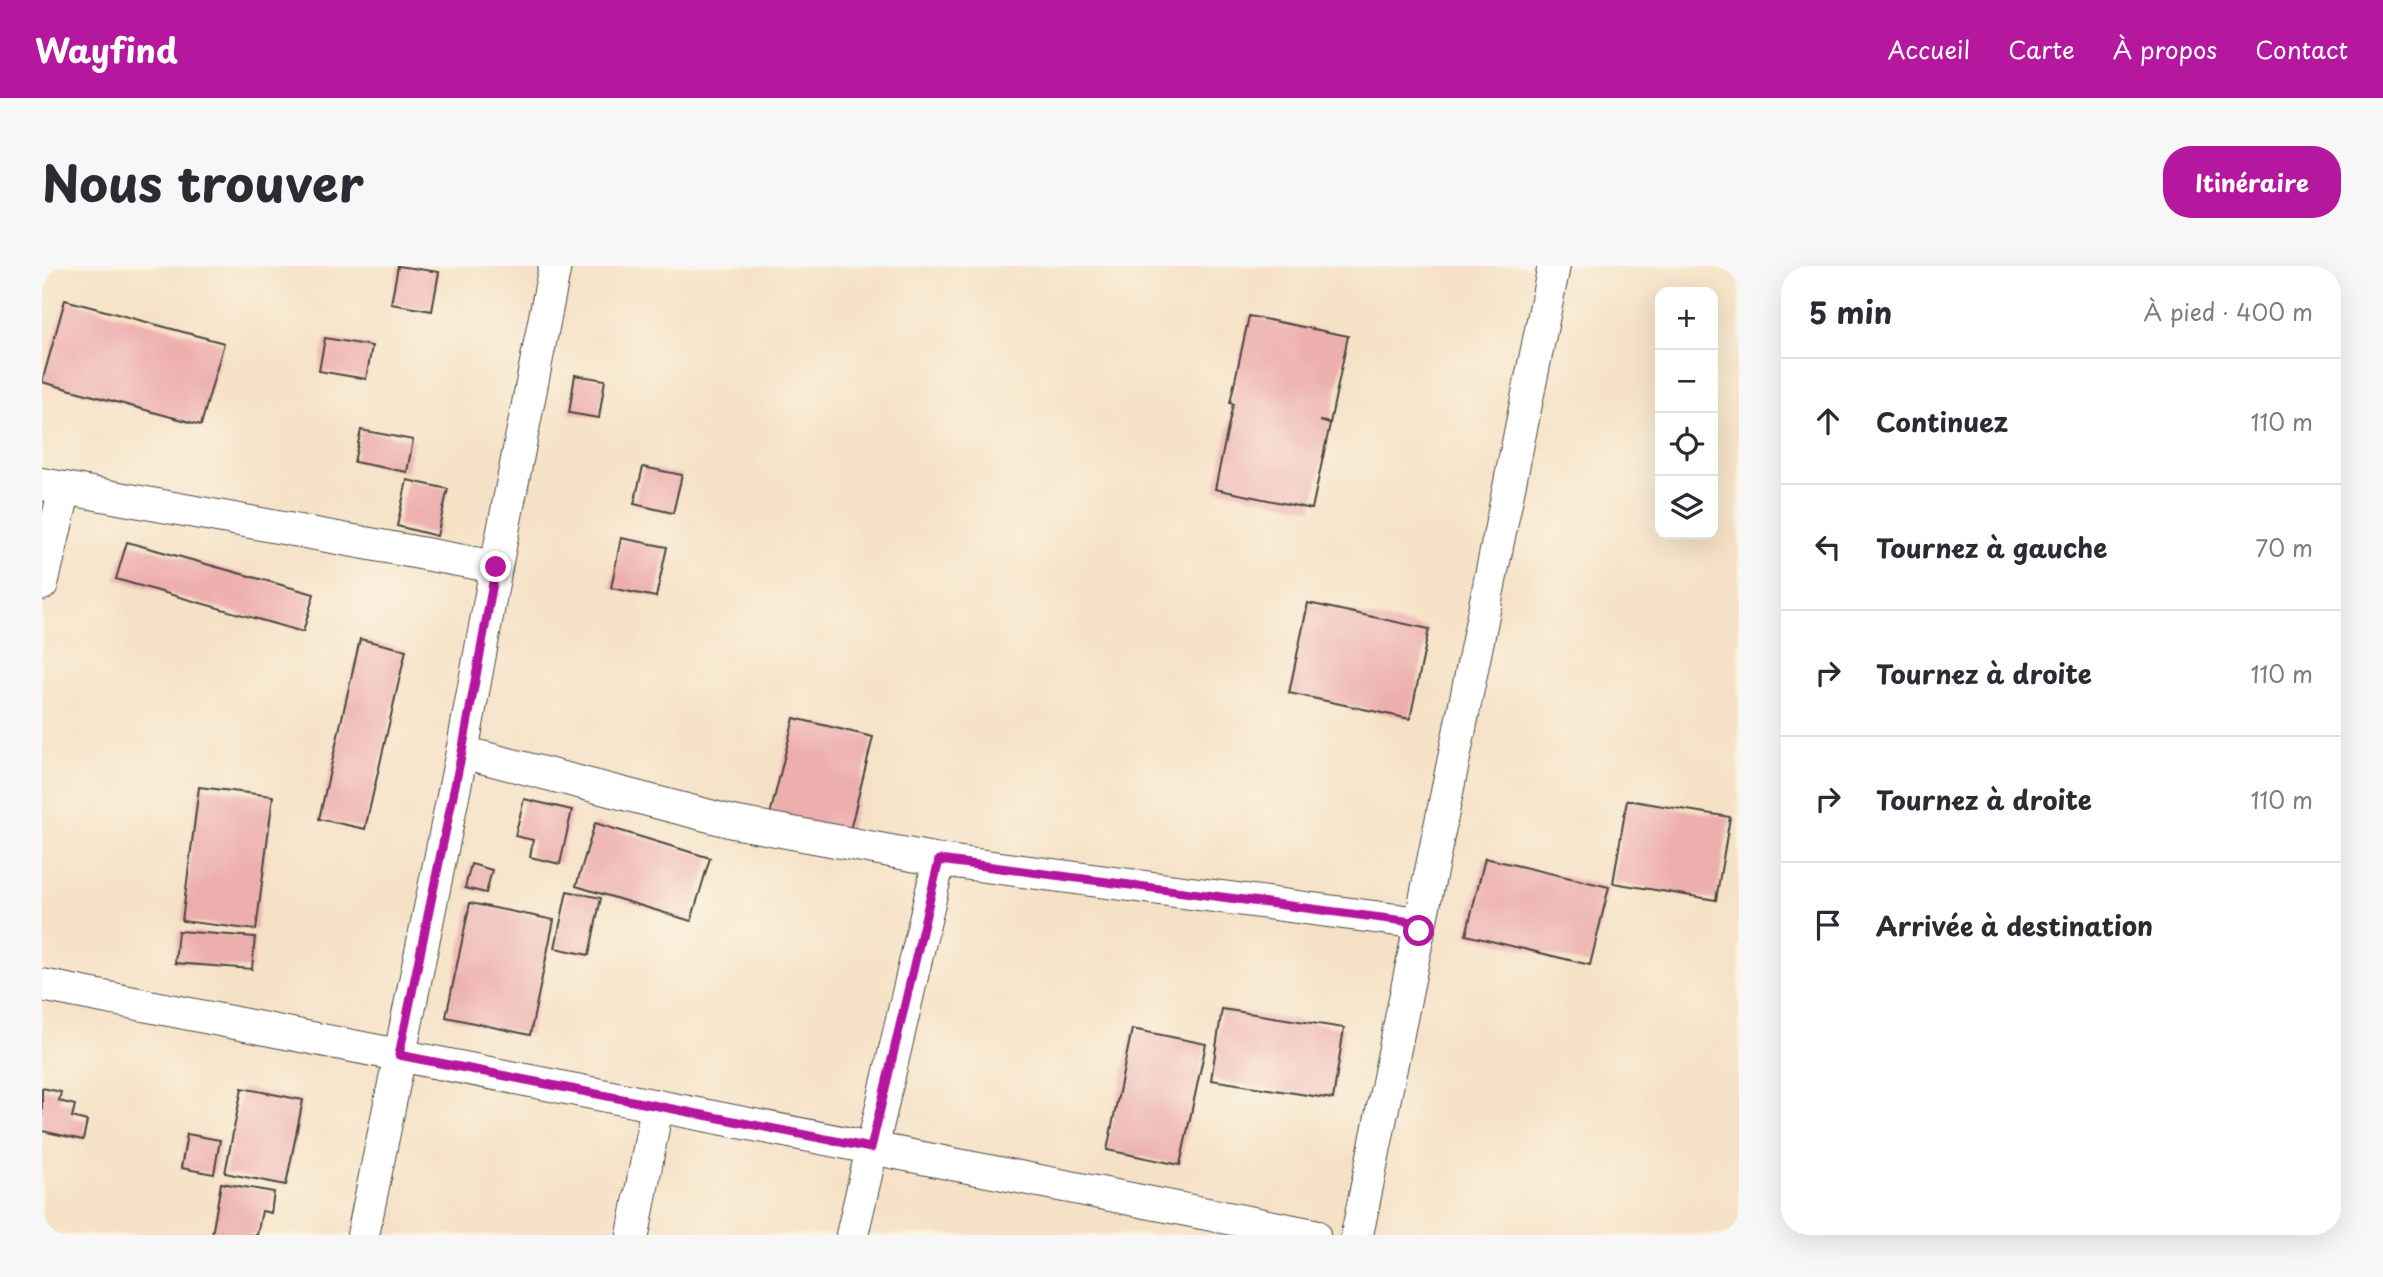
<!DOCTYPE html>
<html lang="fr">
<meta charset="utf-8">
<style>
:root{--surface:#fff;--page:#f7f7f7;--text:#2b2b33;--muted:#7c7c81;--line:#e1e1e2;--accent:#b5179e}
body{margin:0;font-family:"Playpen Sans",sans-serif;background:var(--page);color:var(--text)}
.controls{position:absolute;right:21px;top:21px;display:grid;overflow:hidden;border-radius:14px;box-shadow:0 7px 28px #0002}
.controls button{width:63px;height:63px;display:grid;place-items:center;padding:0;border:0;border-bottom:2px solid var(--line);background:var(--surface);color:var(--text);font:35px sans-serif}
.stop{position:absolute;width:21px;height:21px;margin:-16px;border:5px solid #b5179e;border-radius:50%;background:#fff}
.stop.end{background:#b5179e;border-color:#fff;box-shadow:0 2px 7px #0008}
.list{margin:0;padding:0;list-style:none}
h2{display:flex;justify-content:space-between;align-items:center;height:91px;margin:0;padding:0 28px;font-size:30px}
h2 small{font-size:23px;font-weight:400;color:var(--muted)}
.list li{display:grid;grid-template-columns:46px 1fr auto;gap:21px;align-items:center;box-sizing:border-box;height:126px;padding:0 28px;border-top:2px solid var(--line)}
.list b{display:block;font-size:26px;white-space:nowrap}
.list em{font-size:23px;font-style:normal;color:var(--muted)}
.icon{flex:none;width:38px;height:38px;fill:none;stroke:currentColor;stroke-width:2;stroke-linecap:round;stroke-linejoin:round}
.map{position:relative;flex:none;width:1697px;height:969px;overflow:hidden;border-radius:28px}
header{display:flex;align-items:center;gap:42px;box-sizing:border-box;height:98px;padding:0 35px;background:var(--accent);color:#fff}
header strong{font-size:33px}
nav{display:flex;gap:38px;margin-inline-start:auto;font-size:24px}
.intro{display:flex;align-items:center;justify-content:space-between;box-sizing:border-box;height:168px;padding:0 42px}
h1{margin:0;font-size:49px}
.button{padding:18px 32px;border-radius:28px;background:var(--accent);color:#fff;font-size:24px;font-weight:700}
main{display:flex;gap:42px;padding:0 42px}
aside{flex:1;background:var(--surface);border-radius:28px;box-shadow:0 7px 28px #0002}
.map>svg:first-child{display:block}
.building{fill:#edafad}
.lines{fill:none;stroke-linecap:round;stroke-linejoin:round}
.street-casing{stroke:#494642;stroke-width:34}
.street{stroke:#fff;stroke-width:32}
.route{stroke:#b5179e;stroke-width:9}
</style>
<header>
<strong>Wayfind</strong>
<nav><a>Accueil</a><a>Carte</a><a>À propos</a><a>Contact</a></nav>
</header>
<div class="intro"><h1>Nous trouver</h1><a class="button">Itinéraire</a></div>
<main>
<div class="map">
<svg width="1697" height="969" viewBox="0 0 1697 969">
<rect width="100%" height="100%" fill="#fcf5e5"/>
<filter id="ink" filterUnits="userSpaceOnUse"><feTurbulence type="fractalNoise" baseFrequency=".0143" numOctaves="2"/><feDisplacementMap in="SourceGraphic" scale="14" xChannelSelector="R" yChannelSelector="G"/><feConvolveMatrix kernelMatrix="1 2 1 2 8 2 1 2 1" color-interpolation-filters="sRGB"/></filter>
<filter id="wash" filterUnits="userSpaceOnUse"><feTurbulence type="fractalNoise" baseFrequency=".00686" numOctaves="4" result="noise"/><feDisplacementMap in="SourceGraphic" scale="28" xChannelSelector="R" yChannelSelector="G"/><feGaussianBlur stdDeviation="1.57" result="paint"/><feColorMatrix in="noise" values="0 0 0 0 0 0 0 0 0 0 0 0 0 0 0 0 0 1.4 0 .05"/><feComposite in="paint" operator="in"/></filter>
<g filter="url(#wash)">
<rect width="100%" height="100%" fill="#f5e1c5"/>
<g id="blocks">
<g class="building">
<path d="M356,0L397,6L390,45L349,38Z"/>
<path d="M23,34L182,77L159,159L0,116Z"/>
<path d="M1207,50L1306,70L1288,157L1278,155L1288,158L1270,243L1173,223L1191,138L1188,137Z"/>
<path d="M283,72L330,80L324,113L277,105Z"/>
<path d="M533,109L563,114L557,152L527,147Z"/>
<path d="M319,164L371,174L365,206L312,196Z"/>
<path d="M601,201L640,209L631,247L592,238Z"/>
<path d="M365,214L406,223L395,270L355,260Z"/>
<path d="M579,272L625,281L614,331L569,322Z"/>
<path d="M85,276L272,328L261,366L74,313Z"/>
<path d="M1266,337L1387,363L1368,453L1247,427Z"/>
<path d="M318,373L364,384L323,563L277,553Z"/>
<path d="M752,452L831,471L807,568L728,549Z"/>
<path d="M157,521L231,530L214,664L140,655Z"/>
<path d="M482,533L530,544L518,598L488,591L491,574L473,570Z"/>
<path d="M1585,534L1688,551L1674,634L1571,617Z"/>
<path d="M553,557L668,592L649,655L534,620Z"/>
<path d="M1443,592L1567,621L1548,699L1424,669Z"/>
<path d="M429,598L450,604L444,627L423,622Z"/>
<path d="M525,625L559,632L547,689L513,682Z"/>
<path d="M428,637L512,654L488,769L404,751Z"/>
<path d="M136,665L213,671L210,703L133,697Z"/>
<path d="M1180,743L1302,762L1291,833L1169,814Z"/>
<path d="M1090,763L1164,778L1138,899L1065,884Z"/>
<path d="M0,822L19,826L17,835L33,839L30,851L45,855L41,874L0,865Z"/>
<path d="M200,822L261,834L244,919L183,907Z"/>
<path d="M145,868L178,874L172,908L139,902Z"/>
<path d="M179,917L232,926L229,947L220,945L215,969H170Z"/>
</g>
</g>
</g>
<g filter="url(#ink)">
<use href="#blocks" fill-opacity="0" stroke="#494642" stroke-width="2"/>
<g class="lines">
<g class="street-casing">
<g id="street">
<path d="M0,218L454,301"/>
<path d="M0,318L23,222"/>
<path d="M420,486L691,556L897,594L1378,657"/>
<path d="M0,719L1272,969"/>
<path d="M321,969L420,486L454,301L513,0"/>
<path d="M591,969L615,840"/>
<path d="M810,969L897,594"/>
<path d="M1315,969L1512,0"/>
</g>
</g>
<use href="#street" class="street"/>
</g>
</g>
<g class="lines" filter="url(#ink)">
<path class="route" d="M454,301L420,486L357,789L829,882L897,594L1378,657L1377,665"/>
</g>
</svg>
<div class="controls">
<button>+</button>
<button>−</button>
<button><svg class="icon" aria-label="locate" viewBox="0 0 24 24"><circle cx="12" cy="12" r="6"/><path d="M12 2v4M12 18v4M2 12h4M18 12h4"/></svg></button>
<button><svg class="icon" aria-label="layers" viewBox="0 0 24 24"><path d="M12 4l9 5-9 5-9-5zM3 14l9 5 9-5"/></svg></button>
</div>
<div class="stop" style="left:1377px;top:665px"></div>
<div class="stop end" style="left:454px;top:301px"></div>
</div>
<aside>
<h2>5 min<small>À pied · 400 m</small></h2>
<ul class="list">
<li><svg class="icon" aria-label="ahead" viewBox="0 0 24 24"><path d="M12 20V5M6 11l6-6 6 6"/></svg><div><b>Continuez</b></div><em>110 m</em></li>
<li><svg class="icon" aria-label="left" viewBox="0 0 24 24"><path d="M17 20v-9H6M10 6l-5 5 5 5"/></svg><div><b>Tournez à gauche</b></div><em>70 m</em></li>
<li><svg class="icon" aria-label="right" viewBox="0 0 24 24"><path d="M7 20v-9h11M14 6l5 5-5 5"/></svg><div><b>Tournez à droite</b></div><em>110 m</em></li>
<li><svg class="icon" aria-label="right" viewBox="0 0 24 24"><path d="M7 20v-9h11M14 6l5 5-5 5"/></svg><div><b>Tournez à droite</b></div><em>110 m</em></li>
<li><svg class="icon" aria-label="arrive" viewBox="0 0 24 24"><path d="M6 21V4h12l-3 4 3 4H6"/></svg><div><b>Arrivée à destination</b></div></li>
</ul>
</aside>
</main>
